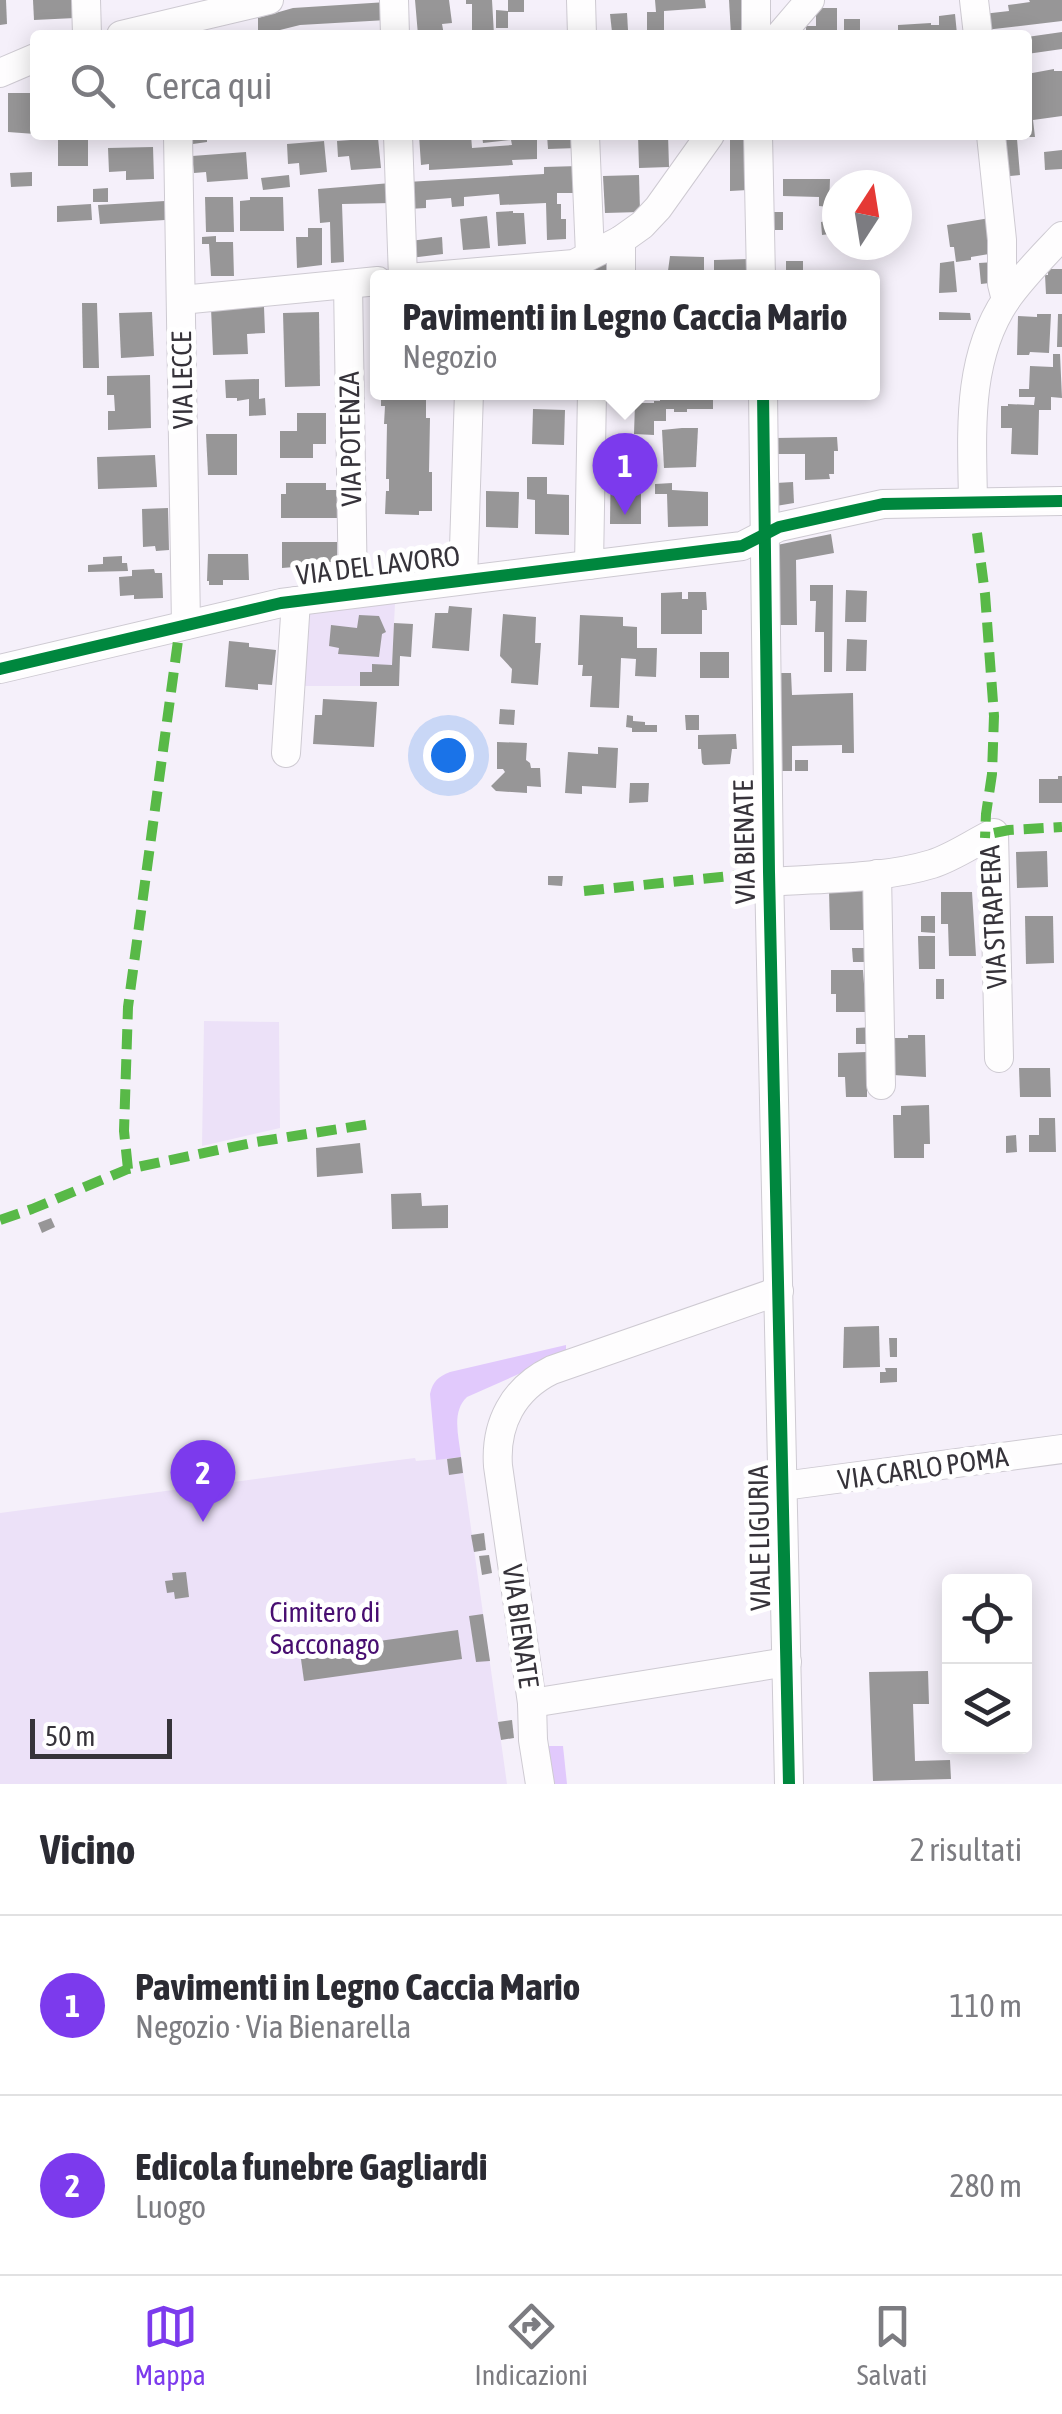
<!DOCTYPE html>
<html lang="it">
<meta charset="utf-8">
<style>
:root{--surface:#fff;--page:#f2f2f3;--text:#2b2b33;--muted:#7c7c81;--line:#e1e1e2;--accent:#7c3aed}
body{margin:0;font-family:"Asap Condensed",sans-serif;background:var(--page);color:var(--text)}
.controls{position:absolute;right:30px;bottom:30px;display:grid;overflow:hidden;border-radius:10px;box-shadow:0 5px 25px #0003}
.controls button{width:90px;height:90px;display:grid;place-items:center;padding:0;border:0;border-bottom:2px solid var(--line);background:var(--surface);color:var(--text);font:50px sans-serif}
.compass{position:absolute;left:822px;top:170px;width:90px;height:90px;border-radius:50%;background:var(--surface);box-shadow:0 5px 25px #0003;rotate:12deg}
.scale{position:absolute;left:30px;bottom:25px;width:142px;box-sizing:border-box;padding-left:10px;border:5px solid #36333a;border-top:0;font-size:28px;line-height:35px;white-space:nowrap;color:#36333a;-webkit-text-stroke:8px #fff;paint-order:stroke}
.you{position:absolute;left:448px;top:755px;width:35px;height:35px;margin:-25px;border:8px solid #fff;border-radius:50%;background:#1a73e8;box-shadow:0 0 0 15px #1a73e833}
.badge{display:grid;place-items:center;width:65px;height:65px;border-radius:50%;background:var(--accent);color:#fff;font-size:32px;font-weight:700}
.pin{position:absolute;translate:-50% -82px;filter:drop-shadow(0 2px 5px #0008)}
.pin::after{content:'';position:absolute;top:52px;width:35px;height:30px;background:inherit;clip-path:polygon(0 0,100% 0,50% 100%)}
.popup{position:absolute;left:370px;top:270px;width:510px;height:130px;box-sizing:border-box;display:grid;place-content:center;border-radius:10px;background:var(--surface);filter:drop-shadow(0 2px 8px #0005);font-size:32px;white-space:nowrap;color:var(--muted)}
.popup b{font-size:38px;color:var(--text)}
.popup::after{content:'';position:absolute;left:50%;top:100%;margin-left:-20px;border:20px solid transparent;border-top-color:var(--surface)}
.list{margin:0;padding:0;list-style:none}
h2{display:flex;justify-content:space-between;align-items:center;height:130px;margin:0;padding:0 40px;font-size:42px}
h2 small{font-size:32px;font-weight:400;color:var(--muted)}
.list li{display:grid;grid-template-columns:65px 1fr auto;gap:30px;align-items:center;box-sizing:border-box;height:180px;padding:0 40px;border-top:2px solid var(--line)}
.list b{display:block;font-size:38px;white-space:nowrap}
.list p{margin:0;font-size:32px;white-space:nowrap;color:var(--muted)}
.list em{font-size:32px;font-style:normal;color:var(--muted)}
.icon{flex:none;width:55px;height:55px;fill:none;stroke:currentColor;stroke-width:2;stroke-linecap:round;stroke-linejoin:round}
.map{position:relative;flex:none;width:1062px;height:1784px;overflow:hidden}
.search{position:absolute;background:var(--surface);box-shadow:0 5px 25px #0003;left:30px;right:30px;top:30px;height:110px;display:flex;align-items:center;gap:25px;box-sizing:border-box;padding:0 35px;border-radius:10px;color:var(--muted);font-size:38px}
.sheet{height:490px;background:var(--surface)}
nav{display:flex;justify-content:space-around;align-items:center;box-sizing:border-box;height:140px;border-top:2px solid var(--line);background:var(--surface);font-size:28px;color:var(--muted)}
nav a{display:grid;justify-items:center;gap:5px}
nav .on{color:var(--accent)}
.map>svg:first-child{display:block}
.green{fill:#ece1f8}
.forest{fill:#e1c9fc}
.building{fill:#979697}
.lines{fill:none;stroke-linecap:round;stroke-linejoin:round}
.minor-casing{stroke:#cecad2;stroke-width:30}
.minor{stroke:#fefdfe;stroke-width:28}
.quiet{stroke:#58b947;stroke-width:10;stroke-dasharray:20 10;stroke-linecap:butt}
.cycleway-casing{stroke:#fff;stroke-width:19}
.cycleway{stroke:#00873e;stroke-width:12}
.labels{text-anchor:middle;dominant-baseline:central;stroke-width:10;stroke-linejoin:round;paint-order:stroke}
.street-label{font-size:28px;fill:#36333a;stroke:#fff}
.park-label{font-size:28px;fill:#480e71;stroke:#fff}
</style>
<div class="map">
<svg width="1062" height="1784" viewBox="0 0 1062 1784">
<rect width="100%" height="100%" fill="#f5f0fa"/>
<g class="green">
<path d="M395,603L391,686H302L307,613Z"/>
<path d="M204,1021L279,1022L280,1128L202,1146Z"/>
<path d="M461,1457L507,1784H0V1513L383,1462L415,1458L416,1461Z"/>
</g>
<g class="forest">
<path d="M566,1345V1353L467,1397C451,1412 459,1437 461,1457L436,1460L430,1394C433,1381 438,1377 450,1372Z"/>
<path d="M546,1746H563L567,1784H551Z"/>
</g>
<g class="building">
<path d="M0,0H6L7,24L0,25Z"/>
<path d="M33,0H74L75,18L34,20Z"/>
<path d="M415,0H449L452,23L442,24L444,35H418Z"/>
<path d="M466,0H492L494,35H475V33H472V4H466Z"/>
<path d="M508,0H524V12H508V28H496V10L508,11Z"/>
<path d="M655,0H705L706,8L664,11V35H647V12H656Z"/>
<path d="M729,0H748L749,35H731Z"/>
<path d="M1029,0H1062V21L985,30L983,14L1009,11L1008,5L1030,2Z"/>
<path d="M387,2V20L300,25L276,31L275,35H258V18L293,8Z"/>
<path d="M816,8H837V35H806V26H816Z"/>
<path d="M627,13L628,30L612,32L610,14Z"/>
<path d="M955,14L957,34L898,35V25L931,23V25H939V16Z"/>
<rect x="844" y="19" width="16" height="16"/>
<path d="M1062,32V49L1027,54V37Z"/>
<path d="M1054,69V71H1062V116L1033,120L1035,137H1027V74Z"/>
<path d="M8,93H35V134L8,132Z"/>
<path d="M192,135H207V142L193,144Z"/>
<path d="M419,135H471L472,148L512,145L511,140L483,143L482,135H511V138H537V159L512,160L513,165L429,170V164L421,165Z"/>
<path d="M547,135H577V148L548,149Z"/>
<path d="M638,135H668L669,167L639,168Z"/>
<path d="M996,135H1026V138L1017,139L1020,175L1000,177Z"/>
<rect x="58" y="136" width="30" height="30"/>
<path d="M378,138L381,168L351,170L349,156L338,157L337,141Z"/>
<path d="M730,139H747L748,190L730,191Z"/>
<path d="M324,141L327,172L300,175L299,163L288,164L287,144Z"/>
<path d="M153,147L154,179L126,180V171L109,172L108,148Z"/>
<path d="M1062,150V169L1045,170L1044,152Z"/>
<path d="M246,152L248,179L207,182L206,172L194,173L192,156Z"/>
<path d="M579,166V193H557V204H561V219H566V239L547,240L546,203L500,205L499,194L464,197V206L452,207L451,198L426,200V208L408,209L407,182L544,174V167Z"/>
<path d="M32,172V186L11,187L10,173Z"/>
<path d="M289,175L290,187L263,190L261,178Z"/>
<path d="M639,175L640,212L605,213L603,176Z"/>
<path d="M783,179H830L829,207L819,206V197L783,196Z"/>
<path d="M391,183L393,203L342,204L344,262L331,263L330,222L320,223L318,189Z"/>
<path d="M108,188V202H93V189Z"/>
<path d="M205,197H233L234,232H206Z"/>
<path d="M250,197H283L284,231H240V201L250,200Z"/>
<path d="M165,201V220L100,224L98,205Z"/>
<path d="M91,204L92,220L57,222V206Z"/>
<path d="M513,211V213H524L526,244L498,246L496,212Z"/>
<rect x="771" y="212" width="12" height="18"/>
<path d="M487,216L490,248L463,250L460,219Z"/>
<path d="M990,218L995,253L971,257V260L956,262L954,247H950L947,225Z"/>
<path d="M837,219V233L822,235L821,222Z"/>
<path d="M308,228H322V265L297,268L296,237H308Z"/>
<path d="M216,236V242H233L234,276H211L209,244H202V237Z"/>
<path d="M442,237L443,254L410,258V241Z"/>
<path d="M670,256L704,257V271H693L692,278H667Z"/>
<path d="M749,259L750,278H714V260Z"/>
<path d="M603,260L615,278H578Z"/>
<path d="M786,261H803V273L840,271V278H786Z"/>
<path d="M954,261L957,292L939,293L940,263Z"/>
<path d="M995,262L998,282L981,284L979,263Z"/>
<path d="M1048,269H1062V294H1046L1045,275H1048Z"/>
<path d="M82,303H97L99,368H83Z"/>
<path d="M264,307L265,333L247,334L248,354L213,355L211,308Z"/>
<path d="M152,312L154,356L121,358L119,313Z"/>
<path d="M319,312L320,386L285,387L283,313Z"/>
<path d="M939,312L970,313L971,320H939Z"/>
<path d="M1037,314H1051L1049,353L1030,352L1029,355H1017L1018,316L1037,317Z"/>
<path d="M1058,314H1062V347H1057Z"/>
<path d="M1053,354H1060L1062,398L1051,397V410H1039L1038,455L1011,454L1012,428H1001V406H1008V404L1034,405L1035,397H1019V389H1029L1030,366L1053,367Z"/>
<path d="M150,375L151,428L108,430V411H115L114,395H107V376Z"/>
<path d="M259,379V399L265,398L266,415L249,416V399L237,401V398H226L225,380Z"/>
<path d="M381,392H423V400H426V418H430L429,472H432V511H419V515L385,514L386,491H389V479H386L387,424H384L385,406H381Z"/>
<path d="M660,392H713V409H687V412H674V409H666V421H654V435L634,434L635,403H654V401H660Z"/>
<path d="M533,409L565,410L564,445L532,444Z"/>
<path d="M297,413H326V444H313V458H280V431H297Z"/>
<path d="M682,428H698L696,467L664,468L662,430Z"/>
<path d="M206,434H237V475H208Z"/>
<path d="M837,437L838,451H834V474H829L830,479L805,480V454H775V438Z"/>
<path d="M611,448H641V524H610Z"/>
<path d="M155,455L157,487L98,489L97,457Z"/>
<path d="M527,477H547V494L569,495V535L535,534V500L527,499Z"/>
<path d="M793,482L794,503L776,506V483Z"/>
<path d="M286,483H326V490H337V518H281V494H286Z"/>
<path d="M672,483V490L708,492V526L668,527L667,494H655V484Z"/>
<path d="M486,491L519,492L518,528L486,527Z"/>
<path d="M168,508L169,550L156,551L155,546L143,547L142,509Z"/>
<path d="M831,534L834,553L796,560L797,625H779L777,545Z"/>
<path d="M282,542H337V562H318V565L282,568Z"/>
<path d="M208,554H248L249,580H223V585H209V581H207Z"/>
<path d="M122,556V563H127L128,571L88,572V565L103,564V557Z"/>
<path d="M154,569L155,573H162L163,598L134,599V595L120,596L119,577L132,576V570Z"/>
<path d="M810,585H833L832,672H824V632H815L816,601H810Z"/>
<path d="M846,590L867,591L866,622H845Z"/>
<path d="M682,592V599H688V592H706L707,610H702V634H661V593Z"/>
<path d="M449,606L472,608L469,651L432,648L435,613H448Z"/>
<path d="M503,614L536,617L535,643H541L538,685L511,683L512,669L500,656Z"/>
<path d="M359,615L379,616L386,632L382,634L379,657L338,654L339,648L329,646L331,625L357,628Z"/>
<path d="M580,615L623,617V626L637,627V648H657L656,677L635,676L636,659L621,658L619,708L590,707L592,676H582L583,665H578Z"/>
<path d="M394,623L413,624L411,657L400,656L399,686H360V672H372V664L392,665Z"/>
<path d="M847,639L867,640L866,671H846Z"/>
<path d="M229,641L249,643V647L276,650L272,685L258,684V690L225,687Z"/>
<rect x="700" y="652" width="29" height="26"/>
<path d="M778,673H791L792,695L853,693L854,753H842V745L792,746V771H780Z"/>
<path d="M323,699L377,702L374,747L313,744L315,715H322Z"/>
<path d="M500,709L515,710L514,725L499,724Z"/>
<path d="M627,715L633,716V721L645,722V725H657V732H632V728L626,727Z"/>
<path d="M685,715H699V730H686Z"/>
<path d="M736,734L737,749H732L730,764L704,765L702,763L701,749H698V735Z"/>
<path d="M497,742L527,743L526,760L530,763L531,768H540L541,787L527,786V793L496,791L491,786L505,772L503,769H497Z"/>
<path d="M598,747L618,748L616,788L582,786V794L565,793L568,752L598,754Z"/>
<rect x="795" y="760" width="13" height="11"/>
<path d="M1058,776H1062V803H1039V779H1058Z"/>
<path d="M630,783H649L648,802L629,803Z"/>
<path d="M1047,851L1048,887L1017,888L1016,852Z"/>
<path d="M548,876H563L562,886L548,885Z"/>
<path d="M868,889V930H830L829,890Z"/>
<path d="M941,892H972L976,956H949L948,924H941Z"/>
<path d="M921,916H935V933L921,932Z"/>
<path d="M1025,916H1053L1054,963L1026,964Z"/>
<path d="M918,936H935V969H919Z"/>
<path d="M852,948H870L871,962H853Z"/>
<path d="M831,970H863L866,1012H836V994H831Z"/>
<rect x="936" y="979" width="8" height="20"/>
<path d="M874,1027V1044H856V1028Z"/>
<path d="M908,1035H925L926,1077L893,1075V1038H908Z"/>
<path d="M867,1052V1097H846L845,1077H838V1053Z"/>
<path d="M1019,1068H1050L1051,1097H1020Z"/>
<path d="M929,1105L930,1144H924V1158H894L893,1115H901V1106Z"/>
<path d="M1039,1118H1055L1056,1152H1029V1135H1039Z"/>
<path d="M1016,1135L1017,1152L1006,1153V1136Z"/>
<path d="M360,1143L363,1173L317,1177L316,1148Z"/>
<path d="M421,1193L422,1206L448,1205V1228L392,1229L391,1194Z"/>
<path d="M51,1218L55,1227L42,1233L38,1223Z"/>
<path d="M879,1326L880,1367L843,1368L844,1327Z"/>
<path d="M889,1338H897V1357H890Z"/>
<path d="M885,1368H897V1382L880,1383V1372H886Z"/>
<path d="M461,1457L463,1473L449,1475L447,1459Z"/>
<path d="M484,1533L486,1550L474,1552L471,1535Z"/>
<path d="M489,1555L492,1573L482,1575L479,1556Z"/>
<path d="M186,1572L189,1597L175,1599L174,1592L167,1593L165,1581L173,1580L172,1573Z"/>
<path d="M483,1614L490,1661L476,1662L469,1616Z"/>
<path d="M458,1630L462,1659L304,1681L300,1652Z"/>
<path d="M928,1671L929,1704H913L915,1761L950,1760L951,1779L873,1781L869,1672Z"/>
<path d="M512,1720L514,1738L501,1740L498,1722Z"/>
</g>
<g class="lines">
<g class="minor-casing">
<g id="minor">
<path d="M86,0L87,35"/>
<path d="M394,0L395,35"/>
<path d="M581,0L582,35"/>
<path d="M756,0V35"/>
<path d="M974,0L978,35"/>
<path d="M121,35L269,0"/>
<path d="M780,35L810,0"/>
<path d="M0,73L35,58"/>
<path d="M178,135L186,625"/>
<path d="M398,135L403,278"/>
<path d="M585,135L590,255"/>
<path d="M758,135L761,278"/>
<path d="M991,135L1002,240V284L1006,300"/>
<path d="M621,240V278"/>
<path d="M408,278L574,264L621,240L642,225L658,208L710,135"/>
<path d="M348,284L353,593"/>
<path d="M181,300L378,281"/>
<path d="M763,392L769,872L789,1784"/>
<path d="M973,502C972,433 966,360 1006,300C1022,277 1043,256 1062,236"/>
<path d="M589,565L592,392"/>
<path d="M463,580L469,392"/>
<path d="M0,669L281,603L742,546L779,527L883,504L1062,501"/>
<path d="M286,753L296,601"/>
<path d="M877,874L881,1085"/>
<path d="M770,882C821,878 883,879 932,864C954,857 973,843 994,833L999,1058"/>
<path d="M783,1486L1062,1449"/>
<path d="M532,1703L787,1662"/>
<path d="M540,1784L533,1740L532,1703L498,1466C495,1424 513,1389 552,1370L779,1291"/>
</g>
</g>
<use href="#minor" class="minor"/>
<g class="quiet">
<path d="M977,533L985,594L994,716L992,774L986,814L985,838"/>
<path d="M994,833L1009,830L1062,827"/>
<path d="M584,891L769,872"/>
<path d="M128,1169L124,1131L128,1007L180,626"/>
<path d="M0,1220L32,1209L128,1169L256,1142L371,1124"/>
</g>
<g class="cycleway-casing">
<g id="cycleway">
<path d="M763,392L769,872L789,1784"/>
<path d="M0,669L281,603L742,546L779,527L883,504L1062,501"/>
</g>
</g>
<use href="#cycleway" class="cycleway"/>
</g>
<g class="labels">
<g class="street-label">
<text transform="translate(182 380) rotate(-91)">VIA LECCE</text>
<text transform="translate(350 439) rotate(-91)">VIA POTENZA</text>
<text transform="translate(378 565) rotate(-7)">VIA DEL LAVORO</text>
<text transform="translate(744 842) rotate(-91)">VIA BIENATE</text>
<text transform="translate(993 917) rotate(-93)">VIA STRAPERA</text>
<text transform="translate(923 1468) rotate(-8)">VIA CARLO POMA</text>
<text transform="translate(759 1538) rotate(-91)">VIALE LIGURIA</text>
<text transform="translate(521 1626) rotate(82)">VIA BIENATE</text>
</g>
<g class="park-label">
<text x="325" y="1612">Cimitero di<tspan x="325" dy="32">Sacconago</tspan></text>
</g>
</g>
</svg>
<div class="controls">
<button><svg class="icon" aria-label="locate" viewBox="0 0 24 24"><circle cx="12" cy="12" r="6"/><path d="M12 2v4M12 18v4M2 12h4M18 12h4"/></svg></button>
<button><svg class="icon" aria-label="layers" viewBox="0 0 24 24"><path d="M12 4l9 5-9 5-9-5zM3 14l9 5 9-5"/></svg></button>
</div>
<svg class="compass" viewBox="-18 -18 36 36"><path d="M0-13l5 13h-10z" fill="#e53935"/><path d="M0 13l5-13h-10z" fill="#7c7c81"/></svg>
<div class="scale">50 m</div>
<div class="you"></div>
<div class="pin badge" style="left:625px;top:515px">1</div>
<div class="popup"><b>Pavimenti in Legno Caccia Mario</b>Negozio</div>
<div class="pin badge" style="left:203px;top:1522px">2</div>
<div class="search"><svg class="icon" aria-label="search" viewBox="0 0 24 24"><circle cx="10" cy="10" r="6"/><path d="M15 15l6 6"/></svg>Cerca qui</div>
</div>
<section class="sheet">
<h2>Vicino<small>2 risultati</small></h2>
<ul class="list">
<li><span class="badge">1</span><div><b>Pavimenti in Legno Caccia Mario</b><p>Negozio · Via Bienarella</p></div><em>110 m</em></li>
<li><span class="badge">2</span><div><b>Edicola funebre Gagliardi</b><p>Luogo</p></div><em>280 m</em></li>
</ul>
</section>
<nav>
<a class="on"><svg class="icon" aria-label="map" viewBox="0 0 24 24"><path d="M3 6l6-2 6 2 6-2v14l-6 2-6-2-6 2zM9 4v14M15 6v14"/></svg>Mappa</a>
<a><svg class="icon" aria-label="directions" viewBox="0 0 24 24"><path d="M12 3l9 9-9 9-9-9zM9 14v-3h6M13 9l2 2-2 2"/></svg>Indicazioni</a>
<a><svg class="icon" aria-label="saved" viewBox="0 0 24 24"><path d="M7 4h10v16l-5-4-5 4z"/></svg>Salvati</a>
</nav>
